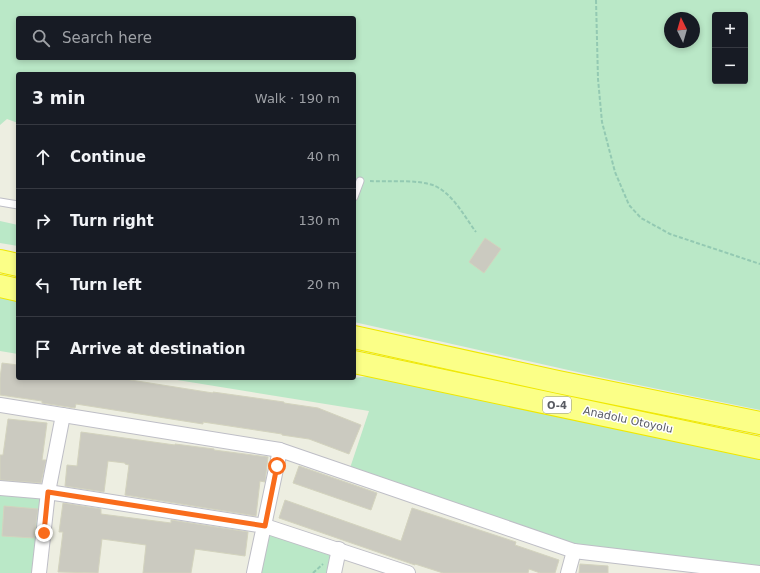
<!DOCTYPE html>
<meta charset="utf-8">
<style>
:root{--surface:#171b24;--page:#20242c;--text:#f1f3f6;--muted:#9ea1a6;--line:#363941}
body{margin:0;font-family:"DejaVu Sans",sans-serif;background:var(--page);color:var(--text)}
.controls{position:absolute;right:12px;top:12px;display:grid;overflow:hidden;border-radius:4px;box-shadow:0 2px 6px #0003}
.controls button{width:36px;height:36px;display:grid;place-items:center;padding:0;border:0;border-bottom:1px solid var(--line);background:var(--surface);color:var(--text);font:20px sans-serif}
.compass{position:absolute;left:664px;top:12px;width:36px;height:36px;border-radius:50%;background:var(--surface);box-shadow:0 2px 6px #0003;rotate:355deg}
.stop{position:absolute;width:12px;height:12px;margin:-9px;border:3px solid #f96c1c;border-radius:50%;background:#fff}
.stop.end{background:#f96c1c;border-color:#fff;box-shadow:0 1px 4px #0008}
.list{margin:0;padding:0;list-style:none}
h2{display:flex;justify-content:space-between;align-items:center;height:52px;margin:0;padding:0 16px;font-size:17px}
h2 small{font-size:13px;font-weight:400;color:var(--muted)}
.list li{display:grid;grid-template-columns:26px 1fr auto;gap:12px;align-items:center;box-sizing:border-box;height:64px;padding:0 16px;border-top:1px solid var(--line)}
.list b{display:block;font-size:15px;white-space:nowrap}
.list em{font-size:13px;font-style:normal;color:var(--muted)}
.icon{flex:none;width:22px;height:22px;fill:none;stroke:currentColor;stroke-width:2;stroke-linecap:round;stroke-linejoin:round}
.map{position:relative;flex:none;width:760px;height:573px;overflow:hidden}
.search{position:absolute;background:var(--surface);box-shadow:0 2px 6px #0003;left:16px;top:16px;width:340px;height:44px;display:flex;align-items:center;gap:10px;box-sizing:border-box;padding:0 14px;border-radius:4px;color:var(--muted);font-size:15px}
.panel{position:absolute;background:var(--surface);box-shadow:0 2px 6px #0003;left:16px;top:72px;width:340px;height:308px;border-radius:4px}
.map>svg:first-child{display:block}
.green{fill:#bae8c7;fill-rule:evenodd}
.building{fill:#cbcac0;stroke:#d3d3be}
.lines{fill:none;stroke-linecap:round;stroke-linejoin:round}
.service-casing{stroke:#bebec6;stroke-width:9}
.minor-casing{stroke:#bebec6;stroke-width:16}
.motorway-casing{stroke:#efe800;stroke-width:24}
.path{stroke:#93c9b2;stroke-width:2;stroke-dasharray:4 2;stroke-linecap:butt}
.service{stroke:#fff;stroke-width:7}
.minor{stroke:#fff;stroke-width:14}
.motorway{stroke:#fbff87;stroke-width:22}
.route{stroke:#f96c1c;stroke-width:5}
.labels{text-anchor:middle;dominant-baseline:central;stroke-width:3;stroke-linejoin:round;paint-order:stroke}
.shield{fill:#fff;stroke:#8b8c92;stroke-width:1}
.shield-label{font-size:10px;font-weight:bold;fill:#595b63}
.street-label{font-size:11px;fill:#595b63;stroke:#fff}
</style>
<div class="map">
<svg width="760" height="573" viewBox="0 0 760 573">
<rect width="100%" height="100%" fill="#edeee1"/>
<g class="green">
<path d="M0,0H760V410L595,376L354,322V74H18V123L7,119L0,125ZM715,15H745V81H715ZM18,18H354V58H18ZM670,18H694V42H670Z"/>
<path d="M0,221L18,225V246L0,243Z"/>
<path d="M0,297L18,301V354L0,351Z"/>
<path d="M378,375L649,432L760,459V573L574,551L348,474L369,411L165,378H354Z"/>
<path d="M0,488L48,492L39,573H0Z"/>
<path d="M265,526L339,549L334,573H254Z"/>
</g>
<g class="building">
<path d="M485,238L501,249L484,273L469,262Z"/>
<path d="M2,363L18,365V378H118L213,393V392L284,402V403L318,408L361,425L349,454L309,439L282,435V434L203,422V424L76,404L75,408L42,403V401L0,395V378Z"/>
<path d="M8,419L47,423L42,460H46L41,483L0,480V455H3Z"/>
<path d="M81,432L175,445V444L214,449V450L268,457L265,482L260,481L256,516L125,495L129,465L125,464V463L108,461L104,492L65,486L67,465L77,466Z"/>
<path d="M299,466L377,493L371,510L293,483Z"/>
<path d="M285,500L401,541L412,508L516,542L515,545L559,560L555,573H540L529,569L528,573H443L415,564V565L279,518Z"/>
<path d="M63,503L101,509V514L171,523V520L248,532L245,556L195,549L191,573H143L146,545L102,539L98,573L58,572L63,532H59Z"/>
<path d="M4,506L38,509L34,538L2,536Z"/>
<path d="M580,564L608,566V573H579Z"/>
</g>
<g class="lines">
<g class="service-casing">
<g id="service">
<path d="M354,197L360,181"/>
<path d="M0,202L18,205"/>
</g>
</g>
<g class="minor-casing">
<g id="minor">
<path d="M0,405L280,450L574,551L759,573"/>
<path d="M0,488L48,492L265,526L408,573"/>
<path d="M39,573L48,492L63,415"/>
<path d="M254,573L280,450"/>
<path d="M334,573L339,549"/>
<path d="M568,573L574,551"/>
</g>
</g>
<g class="motorway-casing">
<g id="motorway">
<path d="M0,261L18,265"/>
<path d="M0,286L18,290"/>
<path d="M354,337L558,382L760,423"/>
<path d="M354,362L760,448"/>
</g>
</g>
<g class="path">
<path d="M596,0L598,79L602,122L615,172L629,205L641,218L670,234L760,264"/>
<path d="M370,181C386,182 420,179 435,186C453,194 464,216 476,232"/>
<path d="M313,573L323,564"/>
</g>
<use href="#service" class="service"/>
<use href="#minor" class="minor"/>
<use href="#motorway" class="motorway"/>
</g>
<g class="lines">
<path class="route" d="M44,533L48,492L265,526L277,466"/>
</g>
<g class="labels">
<rect class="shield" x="543" y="397" width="28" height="16" rx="3"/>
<g class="shield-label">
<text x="557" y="405">O-4</text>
</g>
<g class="street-label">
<text transform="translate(628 420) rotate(12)">Anadolu Otoyolu</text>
</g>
</g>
</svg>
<div class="controls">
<button>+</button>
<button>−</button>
</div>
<svg class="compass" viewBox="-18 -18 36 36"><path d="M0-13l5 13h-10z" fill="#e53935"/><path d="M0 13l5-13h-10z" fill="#9ea1a6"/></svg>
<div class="stop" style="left:277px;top:466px"></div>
<div class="stop end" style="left:44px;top:533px"></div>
<div class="search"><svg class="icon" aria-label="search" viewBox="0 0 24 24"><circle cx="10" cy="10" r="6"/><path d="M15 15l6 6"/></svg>Search here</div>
<section class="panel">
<h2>3 min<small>Walk · 190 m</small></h2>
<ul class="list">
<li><svg class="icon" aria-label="ahead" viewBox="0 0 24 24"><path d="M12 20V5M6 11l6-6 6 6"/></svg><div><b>Continue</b></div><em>40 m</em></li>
<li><svg class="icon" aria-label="right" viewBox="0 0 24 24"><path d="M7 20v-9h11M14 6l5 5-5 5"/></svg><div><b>Turn right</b></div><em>130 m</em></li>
<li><svg class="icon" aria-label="left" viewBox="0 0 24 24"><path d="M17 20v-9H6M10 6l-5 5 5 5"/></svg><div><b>Turn left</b></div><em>20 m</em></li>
<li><svg class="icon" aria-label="arrive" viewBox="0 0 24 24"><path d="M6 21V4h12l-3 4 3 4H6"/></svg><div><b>Arrive at destination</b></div></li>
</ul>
</section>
</div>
